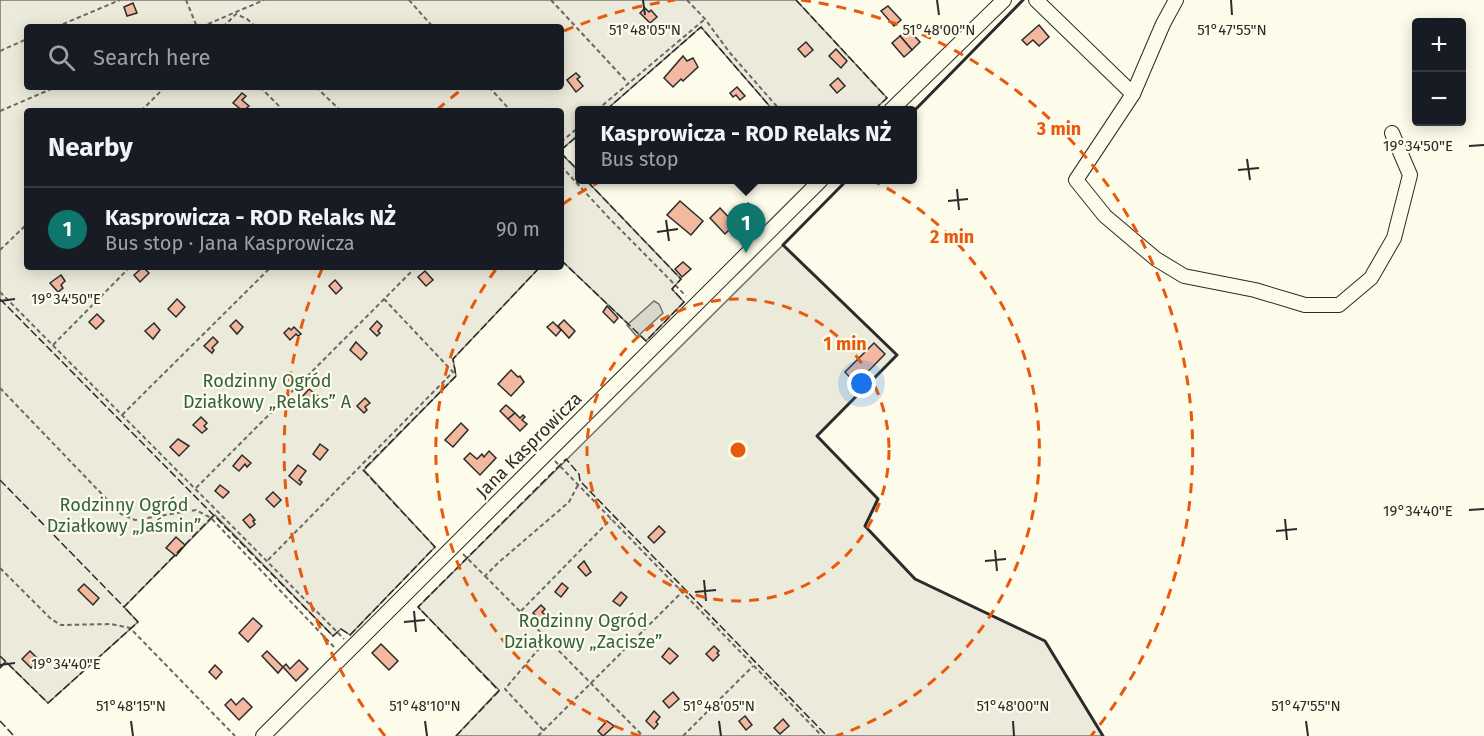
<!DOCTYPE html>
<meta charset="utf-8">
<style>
:root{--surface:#171b24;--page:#20242c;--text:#f1f3f6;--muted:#9ea1a6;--line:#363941;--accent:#0f766e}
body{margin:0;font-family:"Fira Sans",sans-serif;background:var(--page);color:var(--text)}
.controls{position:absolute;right:18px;top:18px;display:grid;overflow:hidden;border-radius:6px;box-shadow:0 3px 15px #0003}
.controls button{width:54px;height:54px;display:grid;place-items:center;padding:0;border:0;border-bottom:2px solid var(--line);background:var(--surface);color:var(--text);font:30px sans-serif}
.you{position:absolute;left:862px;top:384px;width:21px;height:21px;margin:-15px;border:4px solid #fff;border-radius:50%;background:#1a73e8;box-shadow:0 0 0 9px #1a73e833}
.badge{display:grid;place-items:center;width:39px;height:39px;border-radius:50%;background:var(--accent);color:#fff;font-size:20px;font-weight:700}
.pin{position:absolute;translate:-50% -50px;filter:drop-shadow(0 2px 3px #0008)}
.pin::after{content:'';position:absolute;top:32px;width:21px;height:18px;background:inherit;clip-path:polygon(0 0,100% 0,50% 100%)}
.popup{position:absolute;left:575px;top:106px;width:342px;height:78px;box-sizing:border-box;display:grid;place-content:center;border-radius:6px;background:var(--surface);filter:drop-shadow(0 2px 4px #0005);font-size:20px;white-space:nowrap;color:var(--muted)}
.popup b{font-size:22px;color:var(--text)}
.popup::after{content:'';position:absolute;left:50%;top:100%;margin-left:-12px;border:12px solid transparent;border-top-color:var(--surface)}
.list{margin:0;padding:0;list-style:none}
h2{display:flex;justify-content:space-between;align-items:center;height:78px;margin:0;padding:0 24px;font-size:26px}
h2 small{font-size:20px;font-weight:400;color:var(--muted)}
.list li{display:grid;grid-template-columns:39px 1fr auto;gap:18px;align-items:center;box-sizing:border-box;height:84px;padding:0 24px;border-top:2px solid var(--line)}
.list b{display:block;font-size:22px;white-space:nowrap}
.list p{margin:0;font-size:20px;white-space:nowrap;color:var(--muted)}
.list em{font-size:20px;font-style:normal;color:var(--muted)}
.icon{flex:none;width:33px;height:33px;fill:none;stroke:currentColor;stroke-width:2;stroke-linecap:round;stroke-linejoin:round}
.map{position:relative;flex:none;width:1484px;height:736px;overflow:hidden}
.search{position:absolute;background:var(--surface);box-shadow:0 3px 15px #0003;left:24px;top:24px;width:540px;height:66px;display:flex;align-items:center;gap:15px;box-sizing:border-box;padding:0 21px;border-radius:6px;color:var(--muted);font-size:22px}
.panel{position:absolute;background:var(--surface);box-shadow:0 3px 15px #0003;left:24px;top:108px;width:540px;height:162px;border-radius:6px}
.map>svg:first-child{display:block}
.green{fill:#ecebdb;stroke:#74746e;stroke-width:1.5;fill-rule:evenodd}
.water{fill:#d8d7c9;stroke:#74746e;stroke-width:1.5}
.building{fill:#f2b8a0;stroke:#2b2b2b;stroke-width:1.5}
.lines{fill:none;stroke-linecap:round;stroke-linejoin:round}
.minor-casing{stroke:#2b2b2b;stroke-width:16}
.path{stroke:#6a6964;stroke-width:2;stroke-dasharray:4.5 3;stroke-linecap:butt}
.minor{stroke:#fdfbea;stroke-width:14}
.fence{stroke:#2b2b2b;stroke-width:1.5;stroke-dasharray:8 3;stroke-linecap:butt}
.wall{stroke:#2b2b2b;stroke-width:3}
.ticks{fill:none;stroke:#2b2b2b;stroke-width:2}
.ring{fill:none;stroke:#e8590c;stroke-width:3;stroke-dasharray:10 8}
.labels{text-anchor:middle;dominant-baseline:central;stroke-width:4.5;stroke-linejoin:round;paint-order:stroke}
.park-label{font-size:18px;fill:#34623c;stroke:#fdfbea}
.street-label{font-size:18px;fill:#2b2b2b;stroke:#fdfbea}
.ticks-label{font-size:15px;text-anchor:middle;fill:#2b2b2b;stroke:#fdfbea;stroke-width:4.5;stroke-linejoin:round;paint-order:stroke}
.centre{fill:#e8590c;stroke:#fdfbea;stroke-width:3}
.ring-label{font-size:18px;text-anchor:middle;font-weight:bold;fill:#e8590c;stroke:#fdfbea;stroke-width:4.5;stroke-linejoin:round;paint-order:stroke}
</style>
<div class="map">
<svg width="1484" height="736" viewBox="0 0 1484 736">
<rect width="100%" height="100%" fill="#fdfbea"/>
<g class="green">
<path d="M0,0H796L887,98L874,110H773L701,27L606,110H580L579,134L561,150V111H27V267H540L453,359L456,376L364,470L435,547L350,635L341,629L333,636L215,515L124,607L138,622L48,703L6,662L0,668ZM27,27H561V87H27Z"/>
<path d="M561,153L579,172L580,180H586L681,279L672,289L684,302L646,341L561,260Z"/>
<path d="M783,245L897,355L817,436L878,499L865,526L915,579L1045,641L1103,736H456L499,690L418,607Z"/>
</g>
<path class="water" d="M654,301L659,304L663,313L637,337L627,325Z"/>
<g class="building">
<path d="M133,3L137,13L127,16L124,7Z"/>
<path d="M888,6L901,20L894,26L881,11Z"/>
<path d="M645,8L649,12L651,10L657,17L650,23L640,13Z"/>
<path d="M1039,25L1049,37L1039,46L1033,40L1027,45L1022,40Z"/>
<path d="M908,29L920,42L912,50L900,36Z"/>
<path d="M900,36L912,50L904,57L892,43Z"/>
<path d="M806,42L813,50L805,57L798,49Z"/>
<path d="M836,49L847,61L841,68L829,56Z"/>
<path d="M683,56L687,61L693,58L698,67L683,81L681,79L673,87L664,78Z"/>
<path d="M576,73L580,77L577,79L583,86L576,92L567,80Z"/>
<path d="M838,78L845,86L837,93L830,85Z"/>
<path d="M737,87L745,96L740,100L736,95L733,97L730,93Z"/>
<path d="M242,93L246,96L242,100L249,106L243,111L233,103Z"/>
<path d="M680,201L703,221L691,235L667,215Z"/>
<path d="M748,203L757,211L755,214L751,210L741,220L737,216Z"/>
<path d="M720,208L735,224L725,234L710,218Z"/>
<path d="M751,210L760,218L739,239L730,229Z"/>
<path d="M683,262L691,269L682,277L675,269Z"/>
<path d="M143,267L149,273L140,282L134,275Z"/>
<path d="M425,271L433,280L426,286L418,277Z"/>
<path d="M61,275L65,281L61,285L63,288L58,292L50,283Z"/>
<path d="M335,280L342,288L336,294L329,286Z"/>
<path d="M177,299L185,307L176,317L168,309Z"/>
<path d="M607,306L618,318L614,323L603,312Z"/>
<path d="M97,314L104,321L96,329L89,322Z"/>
<path d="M236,320L243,327L237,334L230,326Z"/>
<path d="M564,320L575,331L569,338L558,326Z"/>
<path d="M377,321L382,326L378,331L380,333L377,336L370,329Z"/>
<path d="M553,322L561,330L556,336L547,327Z"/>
<path d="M154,323L160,330L153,339L145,331Z"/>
<path d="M294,327L301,334L298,336L296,334L290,340L284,333L289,328L291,330Z"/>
<path d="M213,337L218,342L212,348L214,350L212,353L204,346Z"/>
<path d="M356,342L367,353L361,360L350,350Z"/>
<path d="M874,343L885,354L856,384L845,372Z"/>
<path d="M511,370L518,377L520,376L524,382L511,396L498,384Z"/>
<path d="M309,389L319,397L310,406L302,397Z"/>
<path d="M365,398L370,403L365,407L367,410L364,413L357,406Z"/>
<path d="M506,405L515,413L508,419L500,411Z"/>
<path d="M515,413L520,418L523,415L525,417L522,420L527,424L520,431L508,419Z"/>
<path d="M201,417L207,423L204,426L207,429L202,433L193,425Z"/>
<path d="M461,423L468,430L453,447L445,440Z"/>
<path d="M178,439L189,446L179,456L170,447Z"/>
<path d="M320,444L328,450L320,460L313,454Z"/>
<path d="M489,451L496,458L480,475L464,459L470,453L477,459L482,454L484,457Z"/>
<path d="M242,455L251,463L247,467L245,464L239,471L233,466Z"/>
<path d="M298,465L306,471L299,480L302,482L300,485L289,476Z"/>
<path d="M220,485L229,492L223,498L215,491Z"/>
<path d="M273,492L281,500L274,507L266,499Z"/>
<path d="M250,514L255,520L253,521L255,524L250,528L243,520Z"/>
<path d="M659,526L665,532L654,543L648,537Z"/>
<path d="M176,537L185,545L176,556L166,548Z"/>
<path d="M584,561L591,572L586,576L578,567Z"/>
<path d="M562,583L568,588L561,597L555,592Z"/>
<path d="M84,584L99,598L93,605L78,590Z"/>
<path d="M621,592L627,597L620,606L613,601Z"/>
<path d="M541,605L545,609L542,612L545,615L540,620L533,613Z"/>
<path d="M253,618L262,626L248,642L239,633Z"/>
<path d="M381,644L398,661L389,670L372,653Z"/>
<path d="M714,646L719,651L717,653L719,655L713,661L706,654Z"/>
<path d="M669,648L678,656L670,664L662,657Z"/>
<path d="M30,651L37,658L33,661L36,663L31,668L22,659Z"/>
<path d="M267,651L283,667L278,673L262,656Z"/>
<path d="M299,660L308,669L296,681L283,667L286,664L290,669Z"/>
<path d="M215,665L222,672L216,679L209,672Z"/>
<path d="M673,692L679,699L669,708L663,701Z"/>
<path d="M243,698L252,707L239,720L225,705L231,699L236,705Z"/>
<path d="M654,711L660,717L656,722L658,724L654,729L646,721Z"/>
<path d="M745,716L752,725L746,730L739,721Z"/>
<path d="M783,719L789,726L780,734L774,728Z"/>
<path d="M607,721L614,726L603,736L598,731Z"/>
</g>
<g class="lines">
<g class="minor-casing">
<g id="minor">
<path d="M1036,0L1133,94L1163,24L1176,0"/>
<path d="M1133,94L1076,180L1105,216L1156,259L1184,276L1255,290L1305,305H1339L1371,278L1394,238L1410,175L1392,133"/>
<path d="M891,110L1004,0"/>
<path d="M263,736L821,180"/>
</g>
</g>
<g class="path">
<path d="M186,0L197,27"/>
<path d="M409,0L433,27"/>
<path d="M551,0L628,83"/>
<path d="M687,0L705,19L730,53L780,110"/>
<path d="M56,27L120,0"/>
<path d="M201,27L264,0"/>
<path d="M223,27L236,14L247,19L256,27"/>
<path d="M0,51L27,39"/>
<path d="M260,87L284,111"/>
<path d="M316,87L341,111"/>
<path d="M489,87L511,111"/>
<path d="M597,110L705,19"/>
<path d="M0,111L56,87"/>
<path d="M141,111L165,87"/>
<path d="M561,142L580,126"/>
<path d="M561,166L609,218L686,296"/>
<path d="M0,250L27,224"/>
<path d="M0,292L344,639"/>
<path d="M53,345L130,267"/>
<path d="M0,388L121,514L135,520L196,510L211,518L335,648"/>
<path d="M122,415L271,267"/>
<path d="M555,461L822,736"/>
<path d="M196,488L416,267"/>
<path d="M463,554L485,576L498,563L569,502L578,485"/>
<path d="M268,560L453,372L384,299"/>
<path d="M0,568L51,619L61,625L111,624L130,628L235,736"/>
<path d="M485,576L643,736"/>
<path d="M521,611L611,519"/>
<path d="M543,730L505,689L548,638"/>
<path d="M538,736L682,592"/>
<path d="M683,736L753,666"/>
</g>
<use href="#minor" class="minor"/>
<g class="fence">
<path d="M796,0L887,98L874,110"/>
<path d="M606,110L701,27L773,110"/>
<path d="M561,150L580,134"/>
<path d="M561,153L580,172"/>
<path d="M561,260L646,341L684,302L672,289L681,279L586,180"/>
<path d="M0,299L333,636L341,629L350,635L435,547L363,470L456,376L453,359L540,267"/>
<path d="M0,480L124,607L213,516"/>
<path d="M0,656L48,703L138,622L124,607"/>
<path d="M0,668L6,661L4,660"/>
<path d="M0,721L14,736"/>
<path d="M456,736L499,691L418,607L566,459L579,474L580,481L827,736"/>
</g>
<g class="wall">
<path d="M912,113L1023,0"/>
<path d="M847,180L783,245L897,355L817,436L878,499L865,526L915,579L1045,641L1103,736"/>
</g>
</g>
<path class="ticks" d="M643,0L645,15M937,0L939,15M1231,0L1232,15M1469,146L1484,145M1247,159L1250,180M1238,170L1259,168M957,189L959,210M948,201L968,199M666,220L669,241M657,232L678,229M0,301L15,299M1469,510L1484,509M1285,519L1287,540M1276,531L1297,529M995,550L997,571M985,561L1006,559M704,580L706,601M695,592L716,590M414,611L416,632M404,622L425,620M0,665L15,663M131,721L133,736M425,721L427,736M719,721L721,736M1013,721L1014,736M1306,721L1308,736"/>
<g class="ring">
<circle cx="738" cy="450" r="151"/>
<path d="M640 736A302 302 0 0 1 497 268M563 204A302 302 0 1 1 836 736"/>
<path d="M385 736A454 454 0 0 1 322 269M437 110A454 454 0 0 1 465 87M564 31A454 454 0 0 1 675 0M801 0A454 454 0 0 1 1091 736"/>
</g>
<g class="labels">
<g class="park-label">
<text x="267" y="381">Rodzinny Ogród<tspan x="267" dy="21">Działkowy „Relaks” A</tspan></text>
<text x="124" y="505">Rodzinny Ogród<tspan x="124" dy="21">Działkowy „Jaśmin”</tspan></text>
<text x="583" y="621">Rodzinny Ogród<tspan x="583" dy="21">Działkowy „Zacisze”</tspan></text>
</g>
<g class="street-label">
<text transform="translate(529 445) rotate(-45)">Jana Kasprowicza</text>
</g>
</g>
<g class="ticks-label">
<text x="645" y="35">51°48'05"N</text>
<text x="939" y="35">51°48'00"N</text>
<text x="1232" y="35">51°47'55"N</text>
<text x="1418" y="151">19°34'50"E</text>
<text x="66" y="304">19°34'50"E</text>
<text x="1418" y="516">19°34'40"E</text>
<text x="66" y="669">19°34'40"E</text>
<text x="131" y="711">51°48'15"N</text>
<text x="425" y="711">51°48'10"N</text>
<text x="719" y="711">51°48'05"N</text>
<text x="1013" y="711">51°48'00"N</text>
<text x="1306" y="711">51°47'55"N</text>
</g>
<circle cx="738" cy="450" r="9" class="centre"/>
<g class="ring-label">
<text x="1059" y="135">3 min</text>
<text x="952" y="243">2 min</text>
<text x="845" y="350">1 min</text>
</g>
</svg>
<div class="controls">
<button>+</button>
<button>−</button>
</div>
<div class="you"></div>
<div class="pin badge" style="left:746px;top:253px">1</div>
<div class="popup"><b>Kasprowicza - ROD Relaks NŻ</b>Bus stop</div>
<div class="search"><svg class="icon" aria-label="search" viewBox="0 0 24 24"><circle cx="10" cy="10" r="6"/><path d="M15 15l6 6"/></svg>Search here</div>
<section class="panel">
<h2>Nearby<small></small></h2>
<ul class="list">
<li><span class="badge">1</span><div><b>Kasprowicza - ROD Relaks NŻ</b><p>Bus stop · Jana Kasprowicza</p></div><em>90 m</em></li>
</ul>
</section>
</div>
